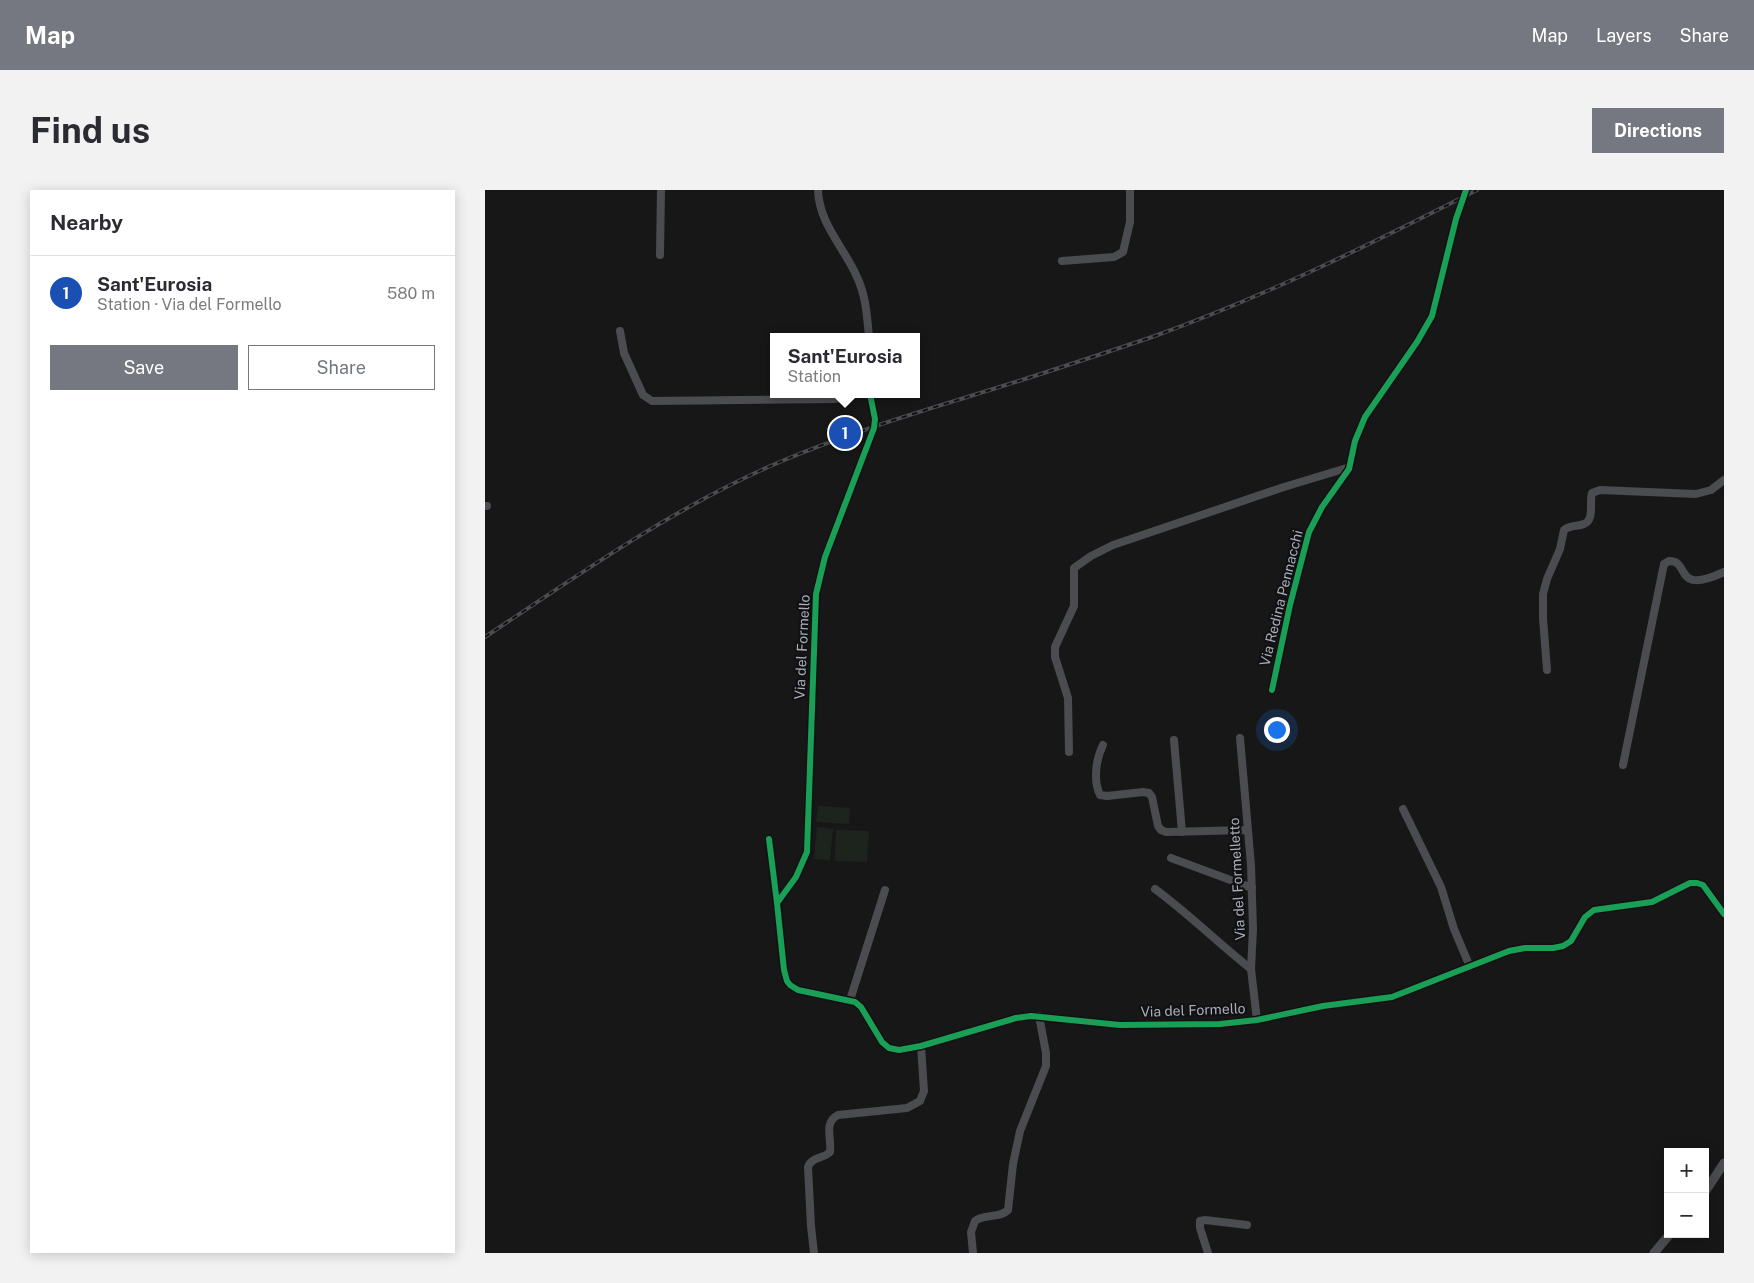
<!DOCTYPE html>
<meta charset="utf-8">
<style>
:root{--surface:#fff;--page:#f2f2f3;--text:#2b2b33;--muted:#7c7c81;--line:#e1e1e2;--accent:#757880}
body{margin:0;font-family:"Public Sans",sans-serif;background:var(--page);color:var(--text)}
.controls{position:absolute;right:15px;bottom:15px;display:grid;overflow:hidden;border-radius:0px;box-shadow:0 2px 12px #0003}
.controls button{width:45px;height:45px;display:grid;place-items:center;padding:0;border:0;border-bottom:1px solid var(--line);background:var(--surface);color:var(--text);font:25px sans-serif}
.you{position:absolute;left:791px;top:539px;width:18px;height:18px;margin:-12px;border:4px solid #fff;border-radius:50%;background:#1a73e8;box-shadow:0 0 0 8px #1a73e833}
.badge{display:grid;place-items:center;width:32px;height:32px;border-radius:50%;background:var(--accent);color:#fff;font-size:16px;font-weight:700}
.pin{position:absolute;translate:-50% -50%;border:2px solid #fff;box-shadow:0 1px 5px #0006}
.popup{position:absolute;left:285px;top:143px;width:150px;height:65px;box-sizing:border-box;display:grid;place-content:center;border-radius:0px;background:var(--surface);filter:drop-shadow(0 1px 4px #0005);font-size:16px;white-space:nowrap;color:var(--muted)}
.popup b{font-size:19px;color:var(--text)}
.popup::after{content:'';position:absolute;left:50%;top:100%;margin-left:-10px;border:10px solid transparent;border-top-color:var(--surface)}
.list{margin:0;padding:0;list-style:none}
h2{display:flex;justify-content:space-between;align-items:center;height:65px;margin:0;padding:0 20px;font-size:21px}
h2 small{font-size:16px;font-weight:400;color:var(--muted)}
.list li{display:grid;grid-template-columns:32px 1fr auto;gap:15px;align-items:center;box-sizing:border-box;height:75px;padding:0 20px;border-top:1px solid var(--line)}
.list b{display:block;font-size:19px;white-space:nowrap}
.list p{margin:0;font-size:16px;white-space:nowrap;color:var(--muted)}
.list em{font-size:16px;font-style:normal;color:var(--muted)}
.actions{display:flex;gap:10px;padding:15px 20px}
.actions a{flex:1;padding:11px 0;border:1px solid var(--accent);border-radius:0px;text-align:center;font-size:18px;color:var(--accent)}
.actions .main{background:var(--accent);color:#fff}
.map{position:relative;flex:none;width:1239px;height:1063px;overflow:hidden;border-radius:0px}
header{display:flex;align-items:center;gap:30px;box-sizing:border-box;height:70px;padding:0 25px;background:var(--accent);color:#fff}
header strong{font-size:24px}
nav{display:flex;gap:28px;margin-inline-start:auto;font-size:18px}
.intro{display:flex;align-items:center;justify-content:space-between;box-sizing:border-box;height:120px;padding:0 30px}
h1{margin:0;font-size:35px}
.button{padding:12px 22px;border-radius:0px;background:var(--accent);color:#fff;font-size:18px;font-weight:700}
main{display:flex;gap:30px;padding:0 30px}
aside{flex:1;background:var(--surface);border-radius:0px;box-shadow:0 2px 12px #0003}
.map>svg:first-child{display:block}
.green{fill:#1d241e}
.lines{fill:none;stroke-linecap:round;stroke-linejoin:round}
.minor{stroke:#4b4c50;stroke-width:8}
.tertiary{stroke:#4b4c50;stroke-width:9}
.rail-casing{stroke:#4b4c4f;stroke-width:4}
.rail{stroke:#111113;stroke-width:2;stroke-dasharray:5.5;stroke-linecap:butt}
.cycleway-casing{stroke:#111113;stroke-width:9}
.cycleway{stroke:#1a9f57;stroke-width:6}
.labels{text-anchor:middle;dominant-baseline:central;stroke-width:4.5;stroke-linejoin:round;paint-order:stroke}
.street-label{font-size:14px;fill:#a8adb8;stroke:#111113}
</style>
<header>
<strong>Map</strong>
<nav><a>Map</a><a>Layers</a><a>Share</a></nav>
</header>
<div class="intro"><h1>Find us</h1><a class="button">Directions</a></div>
<main>
<aside>
<h2>Nearby<small></small></h2>
<ul class="list">
<li><span class="badge" style="background:#1a4fb4">1</span><div><b>Sant'Eurosia</b><p>Station · Via del Formello</p></div><em>580 m</em></li>
</ul>
<div class="actions"><a class="main">Save</a><a>Share</a></div>
</aside>
<div class="map">
<svg width="1239" height="1063" viewBox="0 0 1239 1063">
<rect width="100%" height="100%" fill="#171717"/>
<g class="green">
<path d="M333,616L365,618L364,634L331,632Z"/>
<path d="M332,637L348,639L345,670L329,669Z"/>
<path d="M351,640L384,641L382,672L350,671Z"/>
</g>
<g class="lines">
<g class="minor">
<path d="M333,0C334,34 359,57 372,87C381,106 382,126 384,147"/>
<path d="M175,65L176,0"/>
<path d="M577,71L629,67L638,62L645,32V0"/>
<path d="M135,141L139,163L158,205L167,211L348,209L357,208L364,204"/>
<path d="M0,316H2"/>
<path d="M1062,480L1058,428V404L1062,389L1075,359L1079,340C1086,334 1092,337 1099,334C1110,330 1104,312 1107,303L1115,300L1211,304L1226,300L1239,290"/>
<path d="M787,500L805,415L824,342L837,317L864,279L870,251L880,227L932,152L947,126L971,29L981,0"/>
<path d="M755,548L766,675L768,739L766,779L772,830"/>
<path d="M689,550L697,642"/>
<path d="M618,555C611,569 608,591 615,605L622,606L658,602L664,603L667,607L673,636L676,640L681,642L763,640"/>
<path d="M584,562L583,508L570,467V457L589,416V378L606,366L628,355L799,297L865,277"/>
<path d="M1138,575L1179,374L1184,371C1206,370 1187,406 1239,382"/>
<path d="M918,619L956,697L969,739L985,777"/>
<path d="M284,649L292,713L299,780L302,791L305,795L313,800L370,812L376,817L397,852L404,858L414,860L436,856L531,828L546,826L635,835L735,834L772,830L838,816L907,807L1024,761L1040,758H1068L1078,756L1086,751L1100,727L1109,720L1167,712L1205,693H1212L1218,695L1239,724"/>
<path d="M686,668L767,698"/>
<path d="M670,699C704,724 733,753 766,779"/>
<path d="M292,713L311,687L322,662L331,404L340,367L389,238L390,229L385,204"/>
<path d="M365,810L400,700"/>
<path d="M329,1063L326,1036L323,977C327,966 339,969 345,962C347,948 338,933 353,925L422,918L435,911L439,901L436,856"/>
<path d="M488,1063L486,1042L490,1031C499,1023 515,1029 523,1020L528,974L535,941L561,876V863L554,826"/>
<path d="M723,1063L715,1038V1031L720,1030L762,1035"/>
</g>
<g class="tertiary">
<path d="M1220,1002L1239,973"/>
<path d="M1169,1063L1185,1044"/>
</g>
<g class="rail-casing">
<path id="rail" d="M0,447C96,383 191,316 297,271C356,246 418,227 479,208C542,189 605,168 667,147C779,107 886,54 992,0"/>
</g>
<use href="#rail" class="rail"/>
<g class="cycleway-casing">
<g id="cycleway">
<path d="M787,500L805,415L824,342L837,317L864,279L870,251L880,227L932,152L947,126L971,29L981,0"/>
<path d="M284,649L292,713L299,780L302,791L305,795L313,800L370,812L376,817L397,852L404,858L414,860L436,856L531,828L546,826L635,835L735,834L772,830L838,816L907,807L1024,761L1040,758H1068L1078,756L1086,751L1100,727L1109,720L1167,712L1205,693H1212L1218,695L1239,724"/>
<path d="M292,713L311,687L322,662L331,404L340,367L389,238L390,229L385,204"/>
</g>
</g>
<use href="#cycleway" class="cycleway"/>
</g>
<g class="labels">
<g class="street-label">
<text transform="translate(796 408) rotate(-76)">Via Redina Pennacchi</text>
<text transform="translate(317 457) rotate(-87)">Via del Formello</text>
<text transform="translate(752 689) rotate(-93)">Via del Formelletto</text>
<text transform="translate(708 820) rotate(-2)">Via del Formello</text>
</g>
</g>
</svg>
<div class="controls">
<button>+</button>
<button>−</button>
</div>
<div class="you"></div>
<div class="pin badge" style="left:360px;top:243px;background:#1a4fb4">1</div>
<div class="popup"><b>Sant'Eurosia</b>Station</div>
</div>
</main>
